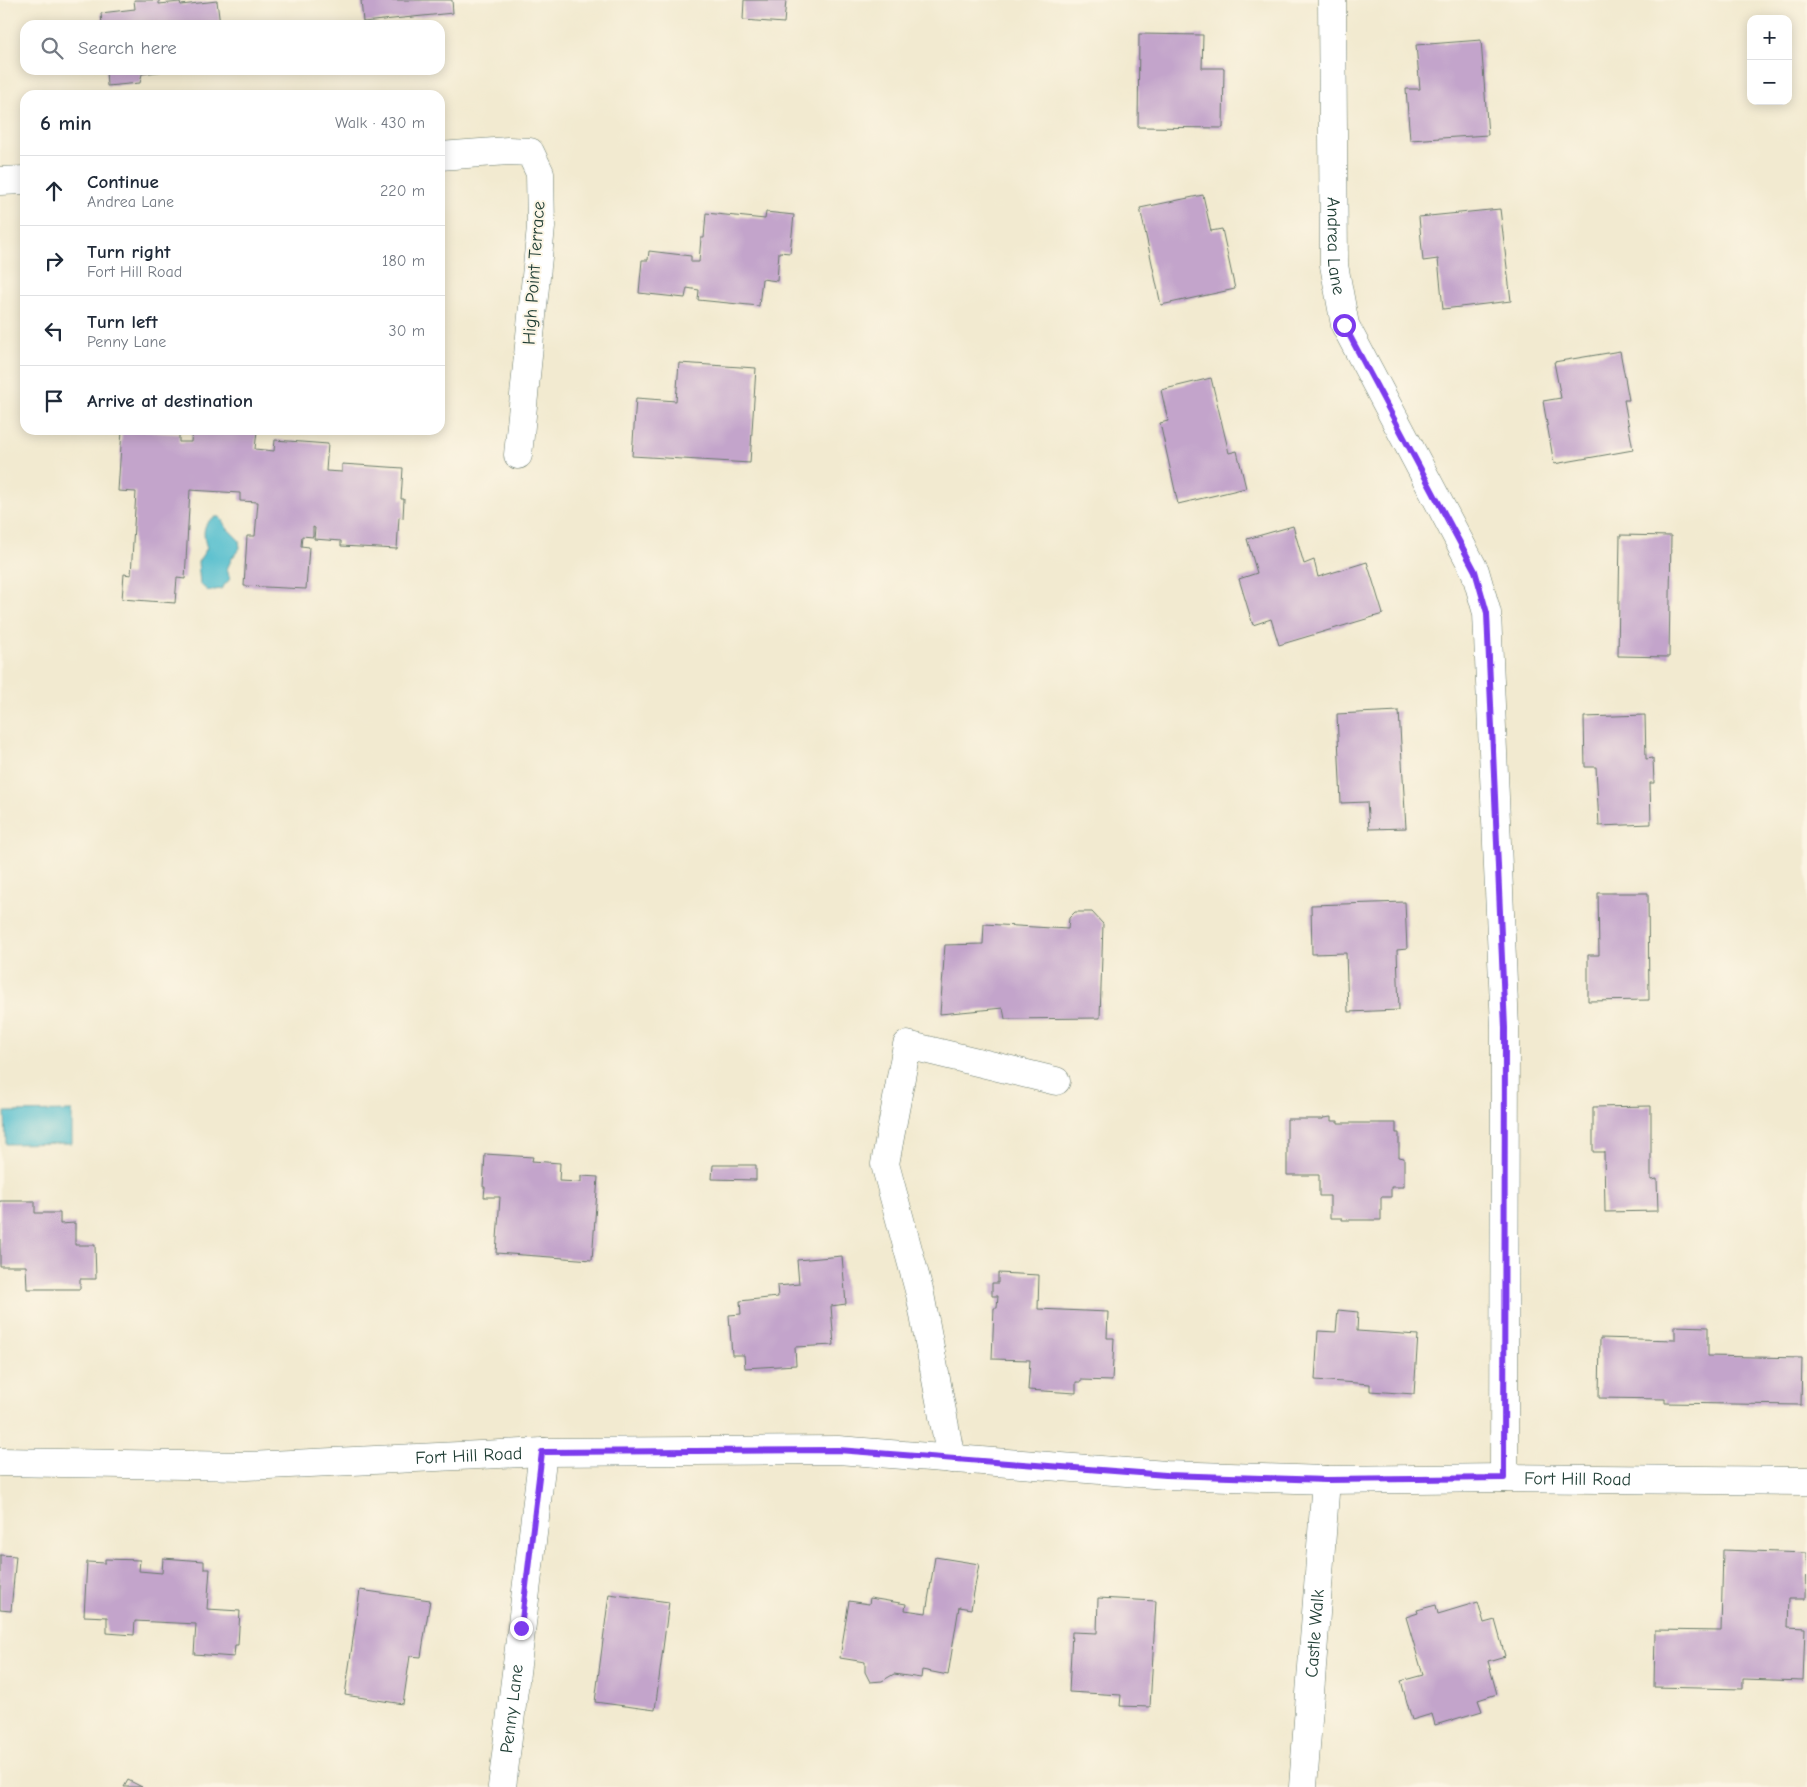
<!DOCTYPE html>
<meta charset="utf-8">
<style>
:root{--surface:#fff;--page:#f6f6f7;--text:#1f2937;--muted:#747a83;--line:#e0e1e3}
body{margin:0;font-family:"Comic Neue",sans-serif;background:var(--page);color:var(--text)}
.controls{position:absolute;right:15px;top:15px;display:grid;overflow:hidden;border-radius:10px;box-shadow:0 2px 12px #0003}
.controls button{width:45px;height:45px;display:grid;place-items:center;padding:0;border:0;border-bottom:1px solid var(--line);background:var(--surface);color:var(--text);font:25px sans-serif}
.stop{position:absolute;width:15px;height:15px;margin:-11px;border:4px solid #7c3aed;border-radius:50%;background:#fff}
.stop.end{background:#7c3aed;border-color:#fff;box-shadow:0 1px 5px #0008}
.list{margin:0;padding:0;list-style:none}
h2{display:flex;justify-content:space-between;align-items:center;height:65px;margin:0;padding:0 20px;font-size:21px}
h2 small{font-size:16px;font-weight:400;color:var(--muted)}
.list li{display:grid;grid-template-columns:32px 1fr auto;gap:15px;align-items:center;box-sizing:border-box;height:70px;padding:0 20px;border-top:1px solid var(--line)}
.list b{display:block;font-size:19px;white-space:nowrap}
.list p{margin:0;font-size:16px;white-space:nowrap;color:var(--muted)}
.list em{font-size:16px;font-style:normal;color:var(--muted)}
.icon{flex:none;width:28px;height:28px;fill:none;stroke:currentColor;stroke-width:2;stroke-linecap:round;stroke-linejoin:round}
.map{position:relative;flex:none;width:1807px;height:1787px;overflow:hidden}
.search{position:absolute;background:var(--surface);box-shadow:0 2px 12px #0003;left:20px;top:20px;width:425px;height:55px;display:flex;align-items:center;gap:12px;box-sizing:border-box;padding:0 18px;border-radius:15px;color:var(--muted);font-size:19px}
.panel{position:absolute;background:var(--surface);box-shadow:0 2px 12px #0003;left:20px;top:90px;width:425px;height:345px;border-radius:15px}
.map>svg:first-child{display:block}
.water{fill:#52bece;stroke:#387e81}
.building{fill:#c3a4cb}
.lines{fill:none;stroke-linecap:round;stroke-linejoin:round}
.minor-casing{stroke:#697a6b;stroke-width:29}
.minor{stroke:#fff;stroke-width:28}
.route{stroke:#7c3aed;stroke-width:6}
.labels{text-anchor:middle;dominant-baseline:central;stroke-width:4;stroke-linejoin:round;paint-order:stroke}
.street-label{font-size:18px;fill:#1f3d34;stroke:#fcf5e5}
</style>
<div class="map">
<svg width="1807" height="1787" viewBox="0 0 1807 1787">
<rect width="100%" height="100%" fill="#fcf5e5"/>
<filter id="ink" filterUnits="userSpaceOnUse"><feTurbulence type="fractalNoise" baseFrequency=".02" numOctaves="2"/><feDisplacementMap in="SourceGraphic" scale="10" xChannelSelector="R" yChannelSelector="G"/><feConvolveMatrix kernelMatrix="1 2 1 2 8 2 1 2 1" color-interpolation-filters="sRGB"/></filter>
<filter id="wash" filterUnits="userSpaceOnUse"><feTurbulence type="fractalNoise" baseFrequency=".0096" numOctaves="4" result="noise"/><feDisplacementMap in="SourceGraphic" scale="20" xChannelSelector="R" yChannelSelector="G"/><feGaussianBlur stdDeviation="1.12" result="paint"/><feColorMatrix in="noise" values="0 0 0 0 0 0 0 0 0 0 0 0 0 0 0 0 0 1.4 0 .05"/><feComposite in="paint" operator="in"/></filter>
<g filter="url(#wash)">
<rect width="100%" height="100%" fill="#f2ead0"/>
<g class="water">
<path d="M216,517H220L226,527L239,540L240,548L232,558L227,569L230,579L221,589L208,591L200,584L198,562L207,548C203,536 201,522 216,517Z"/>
<path d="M72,1111V1143L6,1144L5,1112Z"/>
</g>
<g id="blocks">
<g class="building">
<path d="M134,0H159V4L180,2L181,5L217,1L220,25H102L101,13L135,9Z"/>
<path d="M361,0H452L453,13L363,22Z"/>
<path d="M744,0H786L784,23L743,20Z"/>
<path d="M1139,34L1203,35L1202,68H1224L1223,128L1138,127Z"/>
<path d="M1481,40L1488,135L1410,140L1406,89H1420L1416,45Z"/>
<path d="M106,70H165V71L142,74L140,83L107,86Z"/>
<path d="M1203,195L1211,231L1222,229L1235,289L1161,305L1140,208Z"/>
<path d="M1500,209L1511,301L1443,309L1438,259L1423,261L1419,217Z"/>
<path d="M766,212L794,215L790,253L779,252L777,281L762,279L759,306L698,300L699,290L687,288L685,298L639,293L642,260H648L649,251L691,256V262H699L701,238H704L706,213L765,219Z"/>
<path d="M1620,351L1629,400H1624L1633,450L1554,464L1543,401L1561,398L1554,362Z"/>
<path d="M679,363L756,368L750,463L632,456L636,398L676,401Z"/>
<path d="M1211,378L1229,453L1237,451L1246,488L1178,504L1160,423L1168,421L1161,390Z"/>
<path d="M122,430L179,434V442H191L192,430L257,431L255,449L274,451L275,440L328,444L326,471L342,472V464L403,468L401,499H404L403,518L399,517L397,549L341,546V541L314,539L315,528L313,527V537L302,536L301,546L309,547L306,589L244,586L247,536H255L258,502L240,501V493L190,490L185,579L177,578L175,603L122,599L124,574L131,575L136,492L118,491Z"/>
<path d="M1293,526L1304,564L1314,560L1318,577L1367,562L1383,614L1279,645L1271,619L1253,625L1239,579L1257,573L1247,539Z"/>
<path d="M1620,535L1671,536L1669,657L1618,656Z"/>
<path d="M1399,711L1406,828L1369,829L1367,802L1341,803L1337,714Z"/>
<path d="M1645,715L1646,759L1653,758L1654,783H1650L1651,824L1599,826L1596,767H1585L1584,717Z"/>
<path d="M1598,893H1648L1649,1000L1588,1001V955H1599Z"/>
<path d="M1405,902L1407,949L1397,950L1399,1010L1348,1012L1346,953L1312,954L1311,905Z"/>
<path d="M1075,912H1092L1103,924L1100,1018L1005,1019L1003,1008L940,1014L945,945L983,944L984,924L1068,929L1069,918Z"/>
<path d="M1651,1106V1180L1657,1179L1658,1211L1605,1212L1604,1152H1593V1107Z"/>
<path d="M1331,1117V1121H1338V1123H1396V1133H1399V1157L1404,1158V1187H1391V1197H1381V1220H1342V1218H1330V1196H1319V1175H1287V1119H1323V1118Z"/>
<path d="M485,1154L533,1157L532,1161L560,1163L559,1181L581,1182V1176L598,1177L592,1260L496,1253L500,1197H484L485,1187H483Z"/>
<path d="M713,1165H756V1180L712,1179Z"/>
<path d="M0,1201H35V1213H60V1224L75,1223V1245H95L96,1279H80V1289H27L26,1266H0Z"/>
<path d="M842,1256L846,1304L831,1306L834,1345L795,1347L796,1365L745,1368L744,1355H732L729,1315L741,1314L740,1301L778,1297L777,1286L799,1284L797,1260Z"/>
<path d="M998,1273L1039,1275L1038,1309L1108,1312L1107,1338H1114L1112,1381L1081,1380V1382H1076V1393L1028,1390L1030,1360L992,1359L994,1308H997L998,1296H992V1283H998Z"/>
<path d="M1338,1310L1358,1312L1357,1331L1418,1335L1414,1394L1370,1391V1384L1315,1380L1318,1331L1336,1332Z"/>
<path d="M1675,1326L1708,1327V1356L1802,1358L1801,1405L1665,1403V1399L1599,1398L1600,1338L1675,1340Z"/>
<path d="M1723,1550L1806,1553L1805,1599H1789L1788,1627L1805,1628L1803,1681L1743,1679V1689L1654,1687L1655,1630L1721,1631Z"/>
<path d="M0,1555L16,1556L11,1611L0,1610Z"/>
<path d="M935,1557L979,1564L971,1609L959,1607L948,1675L922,1670L921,1678L894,1674L882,1681L870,1682L865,1672V1662L840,1658L849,1601L869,1604L870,1598L906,1604L905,1610L926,1613Z"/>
<path d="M163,1558L204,1561V1569H210L207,1609L240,1611L238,1645H235L234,1657L194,1654L196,1624L135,1621L134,1635L107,1633V1617L84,1616L87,1562L105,1563V1559L140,1560L139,1571L162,1573Z"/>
<path d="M360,1590L430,1600L421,1657L410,1656L403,1704L345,1695Z"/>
<path d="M609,1594L669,1602L655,1710L595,1702Z"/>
<path d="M1098,1598L1156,1601L1150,1707L1120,1706L1121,1695L1069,1692L1072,1632L1097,1633Z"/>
<path d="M1478,1602L1484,1623L1495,1620L1505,1656L1488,1661L1497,1694L1478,1700L1482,1711L1435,1725L1432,1714L1412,1720L1401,1681L1423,1675L1406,1617L1418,1613L1417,1610L1436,1605L1438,1614Z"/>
<path d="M128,1780L142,1787H124Z"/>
</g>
</g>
</g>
<g filter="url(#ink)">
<use href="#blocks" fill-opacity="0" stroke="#697a6b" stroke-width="1"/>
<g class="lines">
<g class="minor-casing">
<g id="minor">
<path id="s1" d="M1332,0L1334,265L1345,325L1475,571L1487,613L1505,1028L1504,1478"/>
<path d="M440,156L508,151L530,152L540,173L541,227L518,455"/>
<path d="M0,181L25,180"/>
<path d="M951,1459L920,1294L885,1164L907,1045L1056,1081"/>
<path id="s2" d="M0,1462L246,1466L543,1452L838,1450L1166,1475L1326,1480L1504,1478L1807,1481"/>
<path id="s3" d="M502,1787L543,1452"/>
<path id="s4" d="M1303,1787L1326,1480"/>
</g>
</g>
<use href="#minor" class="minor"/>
</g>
</g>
<g class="lines" filter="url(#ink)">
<path class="route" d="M521,1628L542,1452L838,1450L1166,1475L1326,1480L1504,1478L1505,1028L1487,613L1475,571L1344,325"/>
</g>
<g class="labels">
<g class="street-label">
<text stroke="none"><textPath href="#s1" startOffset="246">Andrea Lane</textPath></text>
<text transform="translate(534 273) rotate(-86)">High Point Terrace</text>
<text stroke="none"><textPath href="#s2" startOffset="469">Fort Hill Road</textPath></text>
<text stroke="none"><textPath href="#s2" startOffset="1579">Fort Hill Road</textPath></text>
<text stroke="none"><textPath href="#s4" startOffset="154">Castle Walk</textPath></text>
<text stroke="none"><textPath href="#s3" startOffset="79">Penny Lane</textPath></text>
</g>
</g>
</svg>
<div class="controls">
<button>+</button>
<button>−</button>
</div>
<div class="stop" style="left:1344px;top:325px"></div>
<div class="stop end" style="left:521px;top:1628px"></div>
<div class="search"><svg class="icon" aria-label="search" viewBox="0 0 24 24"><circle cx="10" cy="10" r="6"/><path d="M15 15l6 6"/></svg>Search here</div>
<section class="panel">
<h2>6 min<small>Walk · 430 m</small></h2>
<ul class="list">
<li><svg class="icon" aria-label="ahead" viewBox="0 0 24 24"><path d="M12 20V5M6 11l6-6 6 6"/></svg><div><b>Continue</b><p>Andrea Lane</p></div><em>220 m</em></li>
<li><svg class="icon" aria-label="right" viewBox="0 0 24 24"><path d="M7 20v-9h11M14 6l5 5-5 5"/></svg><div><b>Turn right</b><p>Fort Hill Road</p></div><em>180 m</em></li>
<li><svg class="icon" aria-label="left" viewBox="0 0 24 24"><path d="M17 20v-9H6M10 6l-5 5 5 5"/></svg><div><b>Turn left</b><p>Penny Lane</p></div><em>30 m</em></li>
<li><svg class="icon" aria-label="arrive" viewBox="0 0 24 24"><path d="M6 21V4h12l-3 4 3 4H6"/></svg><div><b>Arrive at destination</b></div></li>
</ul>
</section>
</div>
